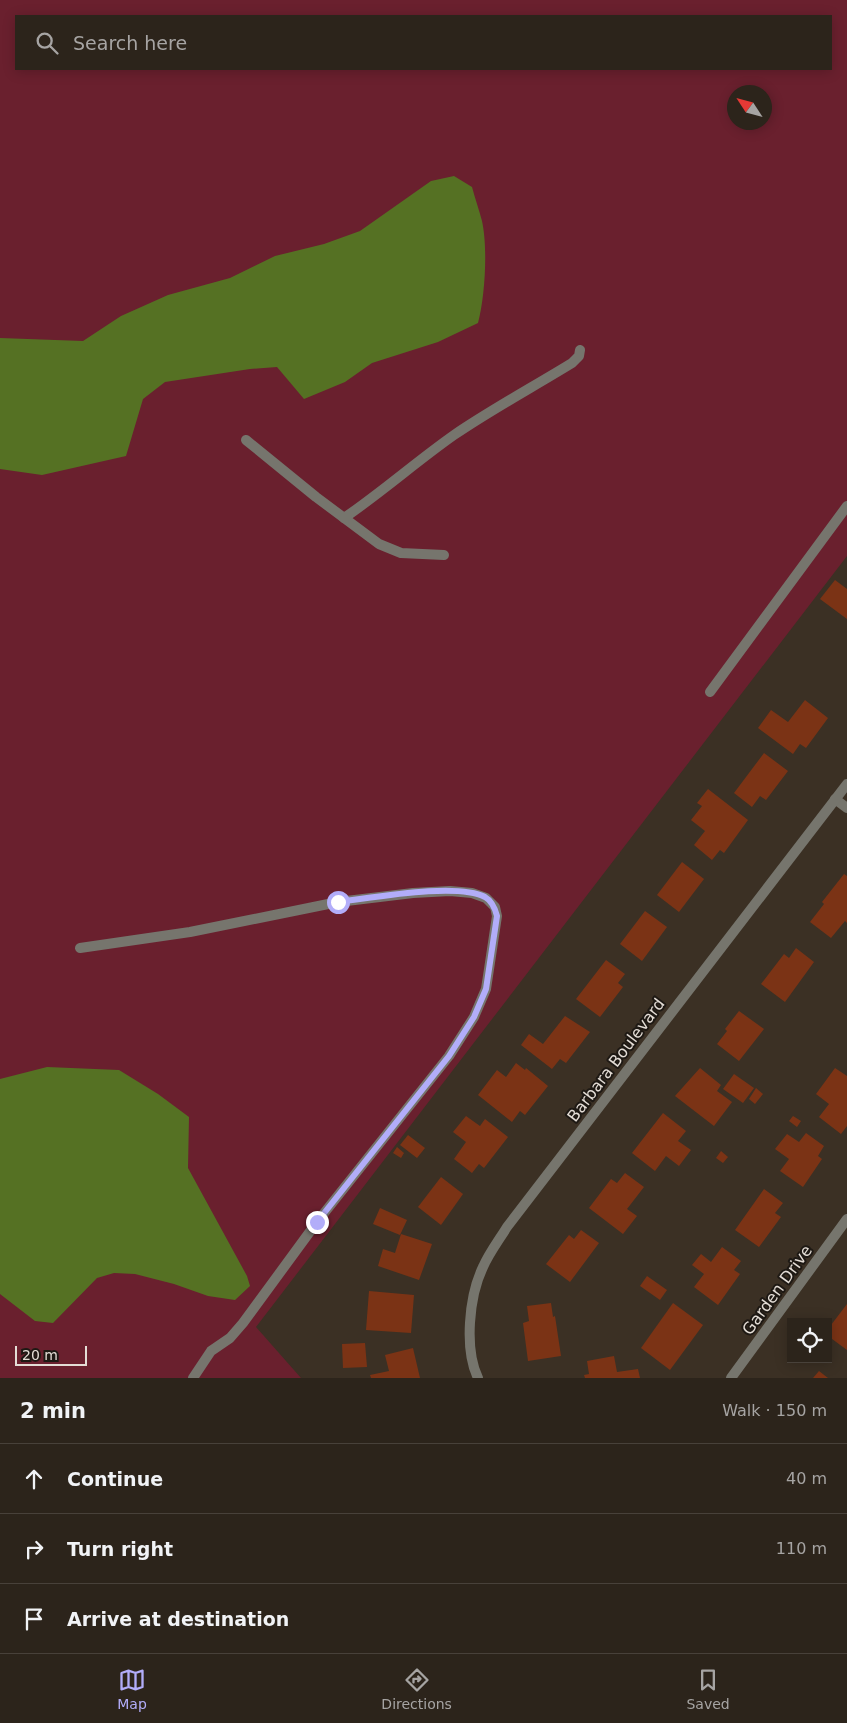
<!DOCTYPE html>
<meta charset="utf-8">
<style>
:root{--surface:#2c241b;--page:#342c24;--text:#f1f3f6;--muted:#a6a4a3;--line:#48413a;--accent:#b2adf9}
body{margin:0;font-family:"DejaVu Sans",sans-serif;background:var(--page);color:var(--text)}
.controls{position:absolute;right:15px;bottom:15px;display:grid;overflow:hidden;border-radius:0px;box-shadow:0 2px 12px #0003}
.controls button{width:45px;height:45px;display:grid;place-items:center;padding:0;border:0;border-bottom:1px solid var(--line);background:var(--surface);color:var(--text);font:25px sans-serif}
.compass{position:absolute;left:727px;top:85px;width:45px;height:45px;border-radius:50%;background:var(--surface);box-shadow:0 2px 12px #0003;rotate:306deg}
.scale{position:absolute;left:15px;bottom:12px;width:72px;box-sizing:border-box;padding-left:5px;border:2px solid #e4ddd6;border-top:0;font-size:14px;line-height:18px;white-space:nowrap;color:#e4ddd6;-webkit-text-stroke:4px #1e1914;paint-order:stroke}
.stop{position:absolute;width:15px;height:15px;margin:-11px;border:4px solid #b2adf9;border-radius:50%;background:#fff}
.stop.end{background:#b2adf9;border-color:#fff;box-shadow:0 1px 5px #0008}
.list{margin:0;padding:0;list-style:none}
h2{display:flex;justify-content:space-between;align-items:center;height:65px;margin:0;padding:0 20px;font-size:21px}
h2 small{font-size:16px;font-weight:400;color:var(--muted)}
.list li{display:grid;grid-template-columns:32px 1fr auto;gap:15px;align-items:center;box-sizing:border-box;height:70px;padding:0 20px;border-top:1px solid var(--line)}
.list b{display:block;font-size:19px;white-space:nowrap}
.list em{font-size:16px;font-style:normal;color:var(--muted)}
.icon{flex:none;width:28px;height:28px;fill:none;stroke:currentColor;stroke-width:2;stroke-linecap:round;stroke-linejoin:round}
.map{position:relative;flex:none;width:847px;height:1378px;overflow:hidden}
.search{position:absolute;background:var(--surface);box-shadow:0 2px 12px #0003;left:15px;right:15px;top:15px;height:55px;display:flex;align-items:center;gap:12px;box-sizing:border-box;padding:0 18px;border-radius:0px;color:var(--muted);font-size:19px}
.sheet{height:275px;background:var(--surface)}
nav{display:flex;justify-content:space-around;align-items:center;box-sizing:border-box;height:70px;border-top:1px solid var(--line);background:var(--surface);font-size:14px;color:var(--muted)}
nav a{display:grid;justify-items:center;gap:2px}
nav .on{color:var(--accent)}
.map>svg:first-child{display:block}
.green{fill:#6a202e;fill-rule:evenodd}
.water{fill:#557123}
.building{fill:#7b3315}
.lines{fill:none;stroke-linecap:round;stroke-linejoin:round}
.lane{stroke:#76756d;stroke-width:10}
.street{stroke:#76756d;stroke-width:10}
.route{stroke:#b2adf9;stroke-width:6}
.labels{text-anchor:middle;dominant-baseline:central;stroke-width:4;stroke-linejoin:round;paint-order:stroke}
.street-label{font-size:16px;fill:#e4ddd6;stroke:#1e1914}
</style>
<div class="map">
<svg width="847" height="1378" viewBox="0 0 847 1378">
<rect width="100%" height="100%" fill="#3b3024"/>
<path class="green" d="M0,0H847V556L256,1327L301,1378H0ZM16,16H831V69H16ZM734,92H764V122H734Z"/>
<g class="water">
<path d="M454,176L472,187C475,198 479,210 482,221C488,248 485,297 478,323L438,342L372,363L345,382L304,399L277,367L250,369L165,382L143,399L126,456L42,475L0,469V338L83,341L121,316L168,295L230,278L275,256L324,244L360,231L431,181Z"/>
<path d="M47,1067L119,1070L158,1094L189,1117L188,1168L247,1276L250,1286L235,1300L208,1296L174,1284L135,1274L114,1273L97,1278L53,1323L35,1321L0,1294V1079Z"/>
</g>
<g class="building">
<path d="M835,580L847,589V619L820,599Z"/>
<path d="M805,700L828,718L806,748L800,744L793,754L758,728L771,710L788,722Z"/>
<path d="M764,753L788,771L766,800L760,796L752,807L734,793Z"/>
<path d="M708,789L748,820L724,853L720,850L712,860L694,845L705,831L691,820L702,806L697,803Z"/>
<path d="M682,862L704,879L679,912L657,895Z"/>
<path d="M844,874L847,876V923L845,921L831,938L810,922L824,904L822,902Z"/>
<path d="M645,911L667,927L642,961L620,944Z"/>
<path d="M796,948L814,962L785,1002L761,984L784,954L789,958Z"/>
<path d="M606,960L625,974L618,983L623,987L600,1017L576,999Z"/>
<path d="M739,1011L764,1029L739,1061L717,1044L727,1031L725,1029Z"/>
<path d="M565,1016L590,1032L566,1063L560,1059L552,1069L521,1045L529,1034L543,1044Z"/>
<path d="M516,1063L525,1070L526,1068L548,1086L525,1115L520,1111L512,1122L478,1095L497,1070L506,1077Z"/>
<path d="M700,1068L721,1085L717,1091L732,1102L714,1126L675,1096Z"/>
<path d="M835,1068L847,1076V1126L841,1134L819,1117L829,1104L816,1094Z"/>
<path d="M734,1074L754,1088L743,1103L723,1089Z"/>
<path d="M756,1088L763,1094L755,1104L749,1099Z"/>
<path d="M663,1113L686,1131L678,1141L691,1150L679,1166L666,1156L655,1171L632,1153Z"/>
<path d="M466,1116L480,1126L485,1119L508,1137L484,1168L479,1164L472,1173L454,1159L466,1142L453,1132Z"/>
<path d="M793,1116L801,1121L797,1127L789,1121Z"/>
<path d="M806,1133L824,1146L818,1156L822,1159L803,1187L780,1171L789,1159L775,1149L787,1134L799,1142Z"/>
<path d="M408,1135L425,1148L417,1158L400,1145Z"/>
<path d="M397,1147L404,1153L401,1158L393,1153Z"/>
<path d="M721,1151L728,1157L723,1163L716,1158Z"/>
<path d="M625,1173L644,1187L627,1209L637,1216L623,1234L589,1208L611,1179L617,1183Z"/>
<path d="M441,1177L463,1194L441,1225L418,1207Z"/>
<path d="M764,1189L783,1203L775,1213L781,1217L759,1247L735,1230Z"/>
<path d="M380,1208L407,1220L400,1235L373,1224Z"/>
<path d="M581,1230L599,1243L570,1282L546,1264L569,1235L574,1239Z"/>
<path d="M401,1234L432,1244L419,1280L378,1266L383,1249L395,1253Z"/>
<path d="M722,1247L741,1261L734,1270L740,1274L718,1305L694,1287L704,1274L692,1265L701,1254L711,1262Z"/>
<path d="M647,1276L667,1290L660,1300L640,1286Z"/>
<path d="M369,1291L414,1295L411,1333L366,1330Z"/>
<path d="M551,1303L553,1317L555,1316L561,1356L528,1361L523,1323L529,1321L527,1306Z"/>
<path d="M673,1303L703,1325L670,1370L641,1348Z"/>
<path d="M847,1304V1350L828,1336V1329Z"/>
<path d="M365,1343L367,1367L343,1368L342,1344Z"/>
<path d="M413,1348L420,1378H371L370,1375L389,1371L385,1355Z"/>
<path d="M614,1356L617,1372L638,1369L640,1378H585L584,1375L589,1374L587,1361Z"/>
<path d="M819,1371L828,1378H813Z"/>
</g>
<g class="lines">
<g class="lane">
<path d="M246,440L316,497L379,544L401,553L444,555"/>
<path d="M344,518C382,492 417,461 454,435C492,409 533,387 572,363L579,356L580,350"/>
<path d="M710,692L847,506"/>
<path d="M80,948L190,932L338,902L413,893L450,891L472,893L486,898L495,907L497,916L486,989L474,1017L449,1056L317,1222L243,1323L230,1338L211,1351L193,1378"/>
</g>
<g class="street">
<path d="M835,799L847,808"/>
<path d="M478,1378C464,1349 469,1296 483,1267C489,1253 499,1240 507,1227L847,784"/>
<path d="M731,1378L847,1219"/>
</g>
</g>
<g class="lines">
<path class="route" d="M317,1222L449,1056L474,1017L486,989L497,916C495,908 492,901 485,897C456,882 372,898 338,902"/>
</g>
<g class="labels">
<g class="street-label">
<text transform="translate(616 1060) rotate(-53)">Barbara Boulevard</text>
<text transform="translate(777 1290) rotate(-54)">Garden Drive</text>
</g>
</g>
</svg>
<div class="controls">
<button><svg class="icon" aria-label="locate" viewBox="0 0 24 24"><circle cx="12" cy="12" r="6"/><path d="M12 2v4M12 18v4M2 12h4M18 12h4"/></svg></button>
</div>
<svg class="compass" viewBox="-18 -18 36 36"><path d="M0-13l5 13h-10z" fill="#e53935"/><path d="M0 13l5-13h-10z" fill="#a6a4a3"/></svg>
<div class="scale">20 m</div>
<div class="stop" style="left:338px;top:902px"></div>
<div class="stop end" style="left:317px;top:1222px"></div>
<div class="search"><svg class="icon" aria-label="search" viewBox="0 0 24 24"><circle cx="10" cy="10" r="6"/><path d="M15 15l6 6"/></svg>Search here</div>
</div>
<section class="sheet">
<h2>2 min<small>Walk · 150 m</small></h2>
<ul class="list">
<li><svg class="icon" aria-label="ahead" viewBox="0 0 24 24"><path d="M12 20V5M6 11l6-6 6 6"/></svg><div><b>Continue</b></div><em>40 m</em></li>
<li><svg class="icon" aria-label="right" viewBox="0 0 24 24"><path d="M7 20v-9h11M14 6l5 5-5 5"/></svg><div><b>Turn right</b></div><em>110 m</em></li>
<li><svg class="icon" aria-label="arrive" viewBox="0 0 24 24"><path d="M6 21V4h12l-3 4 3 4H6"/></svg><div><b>Arrive at destination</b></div></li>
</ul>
</section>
<nav>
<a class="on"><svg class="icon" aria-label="map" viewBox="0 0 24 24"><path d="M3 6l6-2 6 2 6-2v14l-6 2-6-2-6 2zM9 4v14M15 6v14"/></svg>Map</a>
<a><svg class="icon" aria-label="directions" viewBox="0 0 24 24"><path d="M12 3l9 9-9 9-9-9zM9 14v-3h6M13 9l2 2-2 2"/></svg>Directions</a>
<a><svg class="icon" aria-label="saved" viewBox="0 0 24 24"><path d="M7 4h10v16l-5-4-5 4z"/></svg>Saved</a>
</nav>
